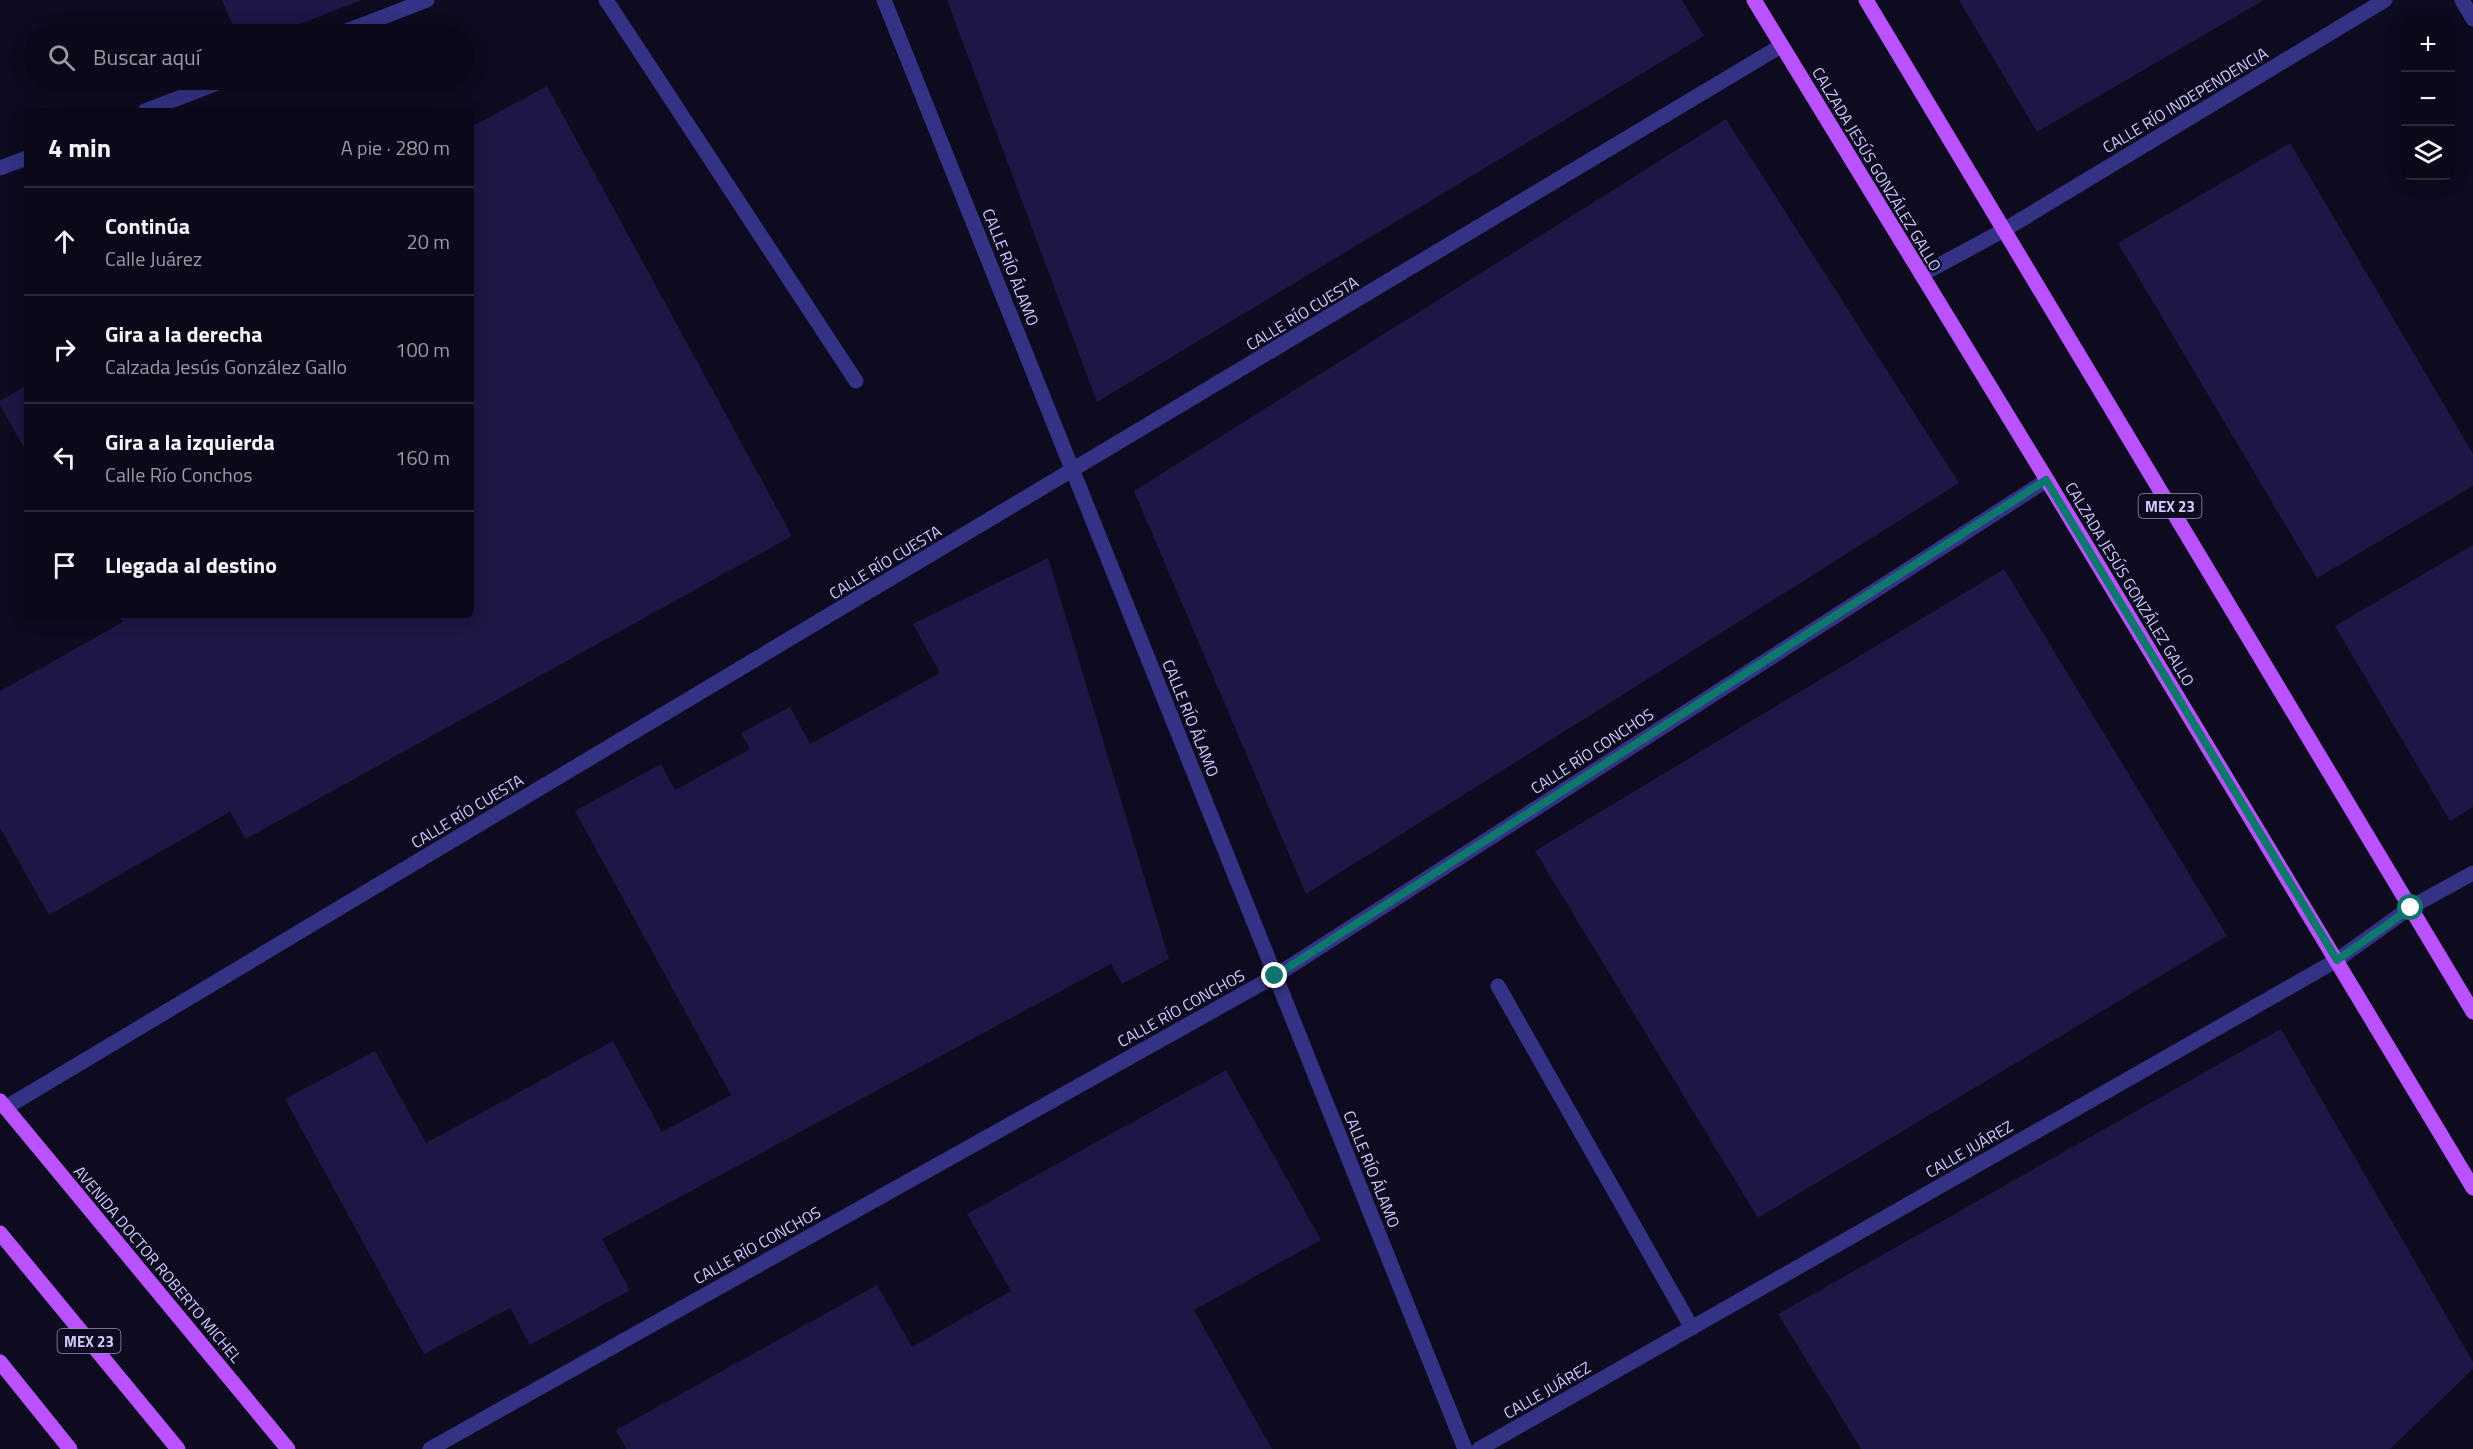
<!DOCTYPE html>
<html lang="es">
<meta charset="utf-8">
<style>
:root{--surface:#0a0819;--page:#131122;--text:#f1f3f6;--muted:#999aa2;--line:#2a2938}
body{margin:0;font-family:"Titillium Web",sans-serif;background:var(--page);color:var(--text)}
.controls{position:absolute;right:18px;top:18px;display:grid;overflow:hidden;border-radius:9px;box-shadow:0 3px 15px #0003}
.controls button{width:54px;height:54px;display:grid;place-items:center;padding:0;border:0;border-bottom:2px solid var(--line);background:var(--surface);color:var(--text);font:30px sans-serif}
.stop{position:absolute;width:18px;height:18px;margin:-14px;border:4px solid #0f766e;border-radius:50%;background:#fff}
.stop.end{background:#0f766e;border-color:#fff;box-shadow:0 2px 6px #0008}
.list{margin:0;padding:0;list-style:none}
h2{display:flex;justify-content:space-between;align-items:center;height:78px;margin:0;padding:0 24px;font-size:26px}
h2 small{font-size:20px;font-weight:400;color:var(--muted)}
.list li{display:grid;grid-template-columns:39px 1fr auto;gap:18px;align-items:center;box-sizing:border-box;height:108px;padding:0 24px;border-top:2px solid var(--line)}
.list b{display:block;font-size:22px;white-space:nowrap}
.list p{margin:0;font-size:20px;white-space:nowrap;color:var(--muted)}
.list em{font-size:20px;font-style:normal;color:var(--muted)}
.icon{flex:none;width:33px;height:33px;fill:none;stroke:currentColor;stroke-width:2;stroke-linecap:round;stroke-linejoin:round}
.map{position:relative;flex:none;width:2473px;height:1449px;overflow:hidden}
.search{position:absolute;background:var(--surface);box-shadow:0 3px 15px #0003;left:24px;top:24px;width:450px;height:66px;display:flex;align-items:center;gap:15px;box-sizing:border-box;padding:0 21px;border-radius:33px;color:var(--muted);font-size:22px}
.panel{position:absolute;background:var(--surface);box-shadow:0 3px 15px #0003;left:24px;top:108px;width:450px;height:510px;border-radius:9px}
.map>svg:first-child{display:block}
.building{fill:#1e1644}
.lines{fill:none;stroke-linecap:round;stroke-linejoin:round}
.minor{stroke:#333284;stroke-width:15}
.major{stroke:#ba52ff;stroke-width:15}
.route{stroke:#0f766e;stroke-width:8}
.labels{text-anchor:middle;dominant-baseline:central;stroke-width:4.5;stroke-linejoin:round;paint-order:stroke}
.shield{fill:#0e0b21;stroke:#9691bc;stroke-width:1.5}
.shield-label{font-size:15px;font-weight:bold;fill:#d0cbff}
.street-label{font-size:16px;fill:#d0cbff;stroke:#0e0b21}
</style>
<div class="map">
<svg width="2473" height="1449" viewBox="0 0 2473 1449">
<rect width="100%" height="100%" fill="#0e0b21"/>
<g class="building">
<path d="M222,0H362L273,34H237Z"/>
<path d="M947,0H1682L1704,36L1097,402Z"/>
<path d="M1959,0H2264L2037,132Z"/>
<path d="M547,86L792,536L246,839L230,812L49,915L0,828V691L123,622L119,615H471V127Z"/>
<path d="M1726,119L1959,483L1306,894L1134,491Z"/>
<path d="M2290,143L2473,454V486L2317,578L2118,243Z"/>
<path d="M27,385V453L0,405V401Z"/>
<path d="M2473,545V807L2450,821L2335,626Z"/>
<path d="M1048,558L1169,959L1122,984L1111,964L602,1239L630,1290L530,1345L510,1308L424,1354L285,1099L375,1051L426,1143L613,1041L662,1132L731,1095L575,811L661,764L675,790L750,749L741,733L790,707L810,744L940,673L913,624Z"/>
<path d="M2004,569L2227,936L1758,1218L1535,851Z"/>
<path d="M2281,1029L2473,1362V1369L2390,1449H1861L1778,1314Z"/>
<path d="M1226,1070L1321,1240L1194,1310L1272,1449H626L616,1430L877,1285L912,1347L1011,1291L967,1214Z"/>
</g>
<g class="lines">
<g class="minor">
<path d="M606,0L856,381"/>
<path d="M884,0L1465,1449"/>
<path d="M2462,0L2473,19"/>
<path d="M339,34L427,0"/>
<path d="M145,111L225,80"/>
<path d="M0,168L27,158"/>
<path d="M1921,275L2004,230L2385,0"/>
<path d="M1498,986L1692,1328"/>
<path d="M5,1108L1781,46"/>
<path d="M430,1449L1275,976L2047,480"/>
<path d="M1479,1449L2337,960L2411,907L2473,873"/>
</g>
<g class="major">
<path d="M1754,0L2047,480L2473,1188"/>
<path d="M1866,0L2473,1012"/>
<path d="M0,1101L288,1449"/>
<path d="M0,1233L178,1449"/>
<path d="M0,1362L70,1449"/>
</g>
</g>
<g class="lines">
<path class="route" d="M1275,976L2046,480L2337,960L2411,908"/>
</g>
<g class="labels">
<g class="shield">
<rect x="2138.5" y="494" width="63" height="24" rx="4.5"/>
<rect x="57.5" y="1329" width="63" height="24" rx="4.5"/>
</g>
<g class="shield-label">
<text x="2170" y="506">MEX 23</text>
<text x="89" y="1341">MEX 23</text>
</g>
<g class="street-label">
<text transform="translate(2185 100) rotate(-31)">CALLE RÍO INDEPENDENCIA</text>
<text transform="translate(1877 169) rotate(59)">CALZADA JESÚS GONZÁLEZ GALLO</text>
<text transform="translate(1011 267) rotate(68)">CALLE RÍO ÁLAMO</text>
<text transform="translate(1302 313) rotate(-31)">CALLE RÍO CUESTA</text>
<text transform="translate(885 562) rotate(-31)">CALLE RÍO CUESTA</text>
<text transform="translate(2130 584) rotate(59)">CALZADA JESÚS GONZÁLEZ GALLO</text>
<text transform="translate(1191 718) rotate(68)">CALLE RÍO ÁLAMO</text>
<text transform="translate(1592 751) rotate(-33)">CALLE RÍO CONCHOS</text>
<text transform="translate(467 811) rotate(-31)">CALLE RÍO CUESTA</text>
<text transform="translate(1181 1008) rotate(-29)">CALLE RÍO CONCHOS</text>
<text transform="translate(1969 1149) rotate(-30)">CALLE JUÁREZ</text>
<text transform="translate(1372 1169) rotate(68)">CALLE RÍO ÁLAMO</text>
<text transform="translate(757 1245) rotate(-29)">CALLE RÍO CONCHOS</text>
<text transform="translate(158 1264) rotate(50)">AVENIDA DOCTOR ROBERTO MICHEL</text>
<text transform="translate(1547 1390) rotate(-30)">CALLE JUÁREZ</text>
</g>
</g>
</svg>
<div class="controls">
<button>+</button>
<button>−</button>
<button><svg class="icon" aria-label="layers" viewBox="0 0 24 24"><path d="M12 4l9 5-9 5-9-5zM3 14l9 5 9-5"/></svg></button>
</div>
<div class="stop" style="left:2411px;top:908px"></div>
<div class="stop end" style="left:1275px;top:976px"></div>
<div class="search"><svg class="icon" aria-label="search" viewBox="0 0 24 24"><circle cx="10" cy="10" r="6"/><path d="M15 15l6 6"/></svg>Buscar aquí</div>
<section class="panel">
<h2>4 min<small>A pie · 280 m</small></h2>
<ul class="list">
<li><svg class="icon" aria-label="ahead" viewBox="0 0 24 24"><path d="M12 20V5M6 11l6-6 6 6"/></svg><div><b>Continúa</b><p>Calle Juárez</p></div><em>20 m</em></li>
<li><svg class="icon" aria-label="right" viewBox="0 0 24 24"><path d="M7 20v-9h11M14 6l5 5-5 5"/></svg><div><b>Gira a la derecha</b><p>Calzada Jesús González Gallo</p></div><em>100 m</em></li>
<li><svg class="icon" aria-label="left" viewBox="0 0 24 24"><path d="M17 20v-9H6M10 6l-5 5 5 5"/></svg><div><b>Gira a la izquierda</b><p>Calle Río Conchos</p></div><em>160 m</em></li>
<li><svg class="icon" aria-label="arrive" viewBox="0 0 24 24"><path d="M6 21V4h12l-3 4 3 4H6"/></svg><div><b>Llegada al destino</b></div></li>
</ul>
</section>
</div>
